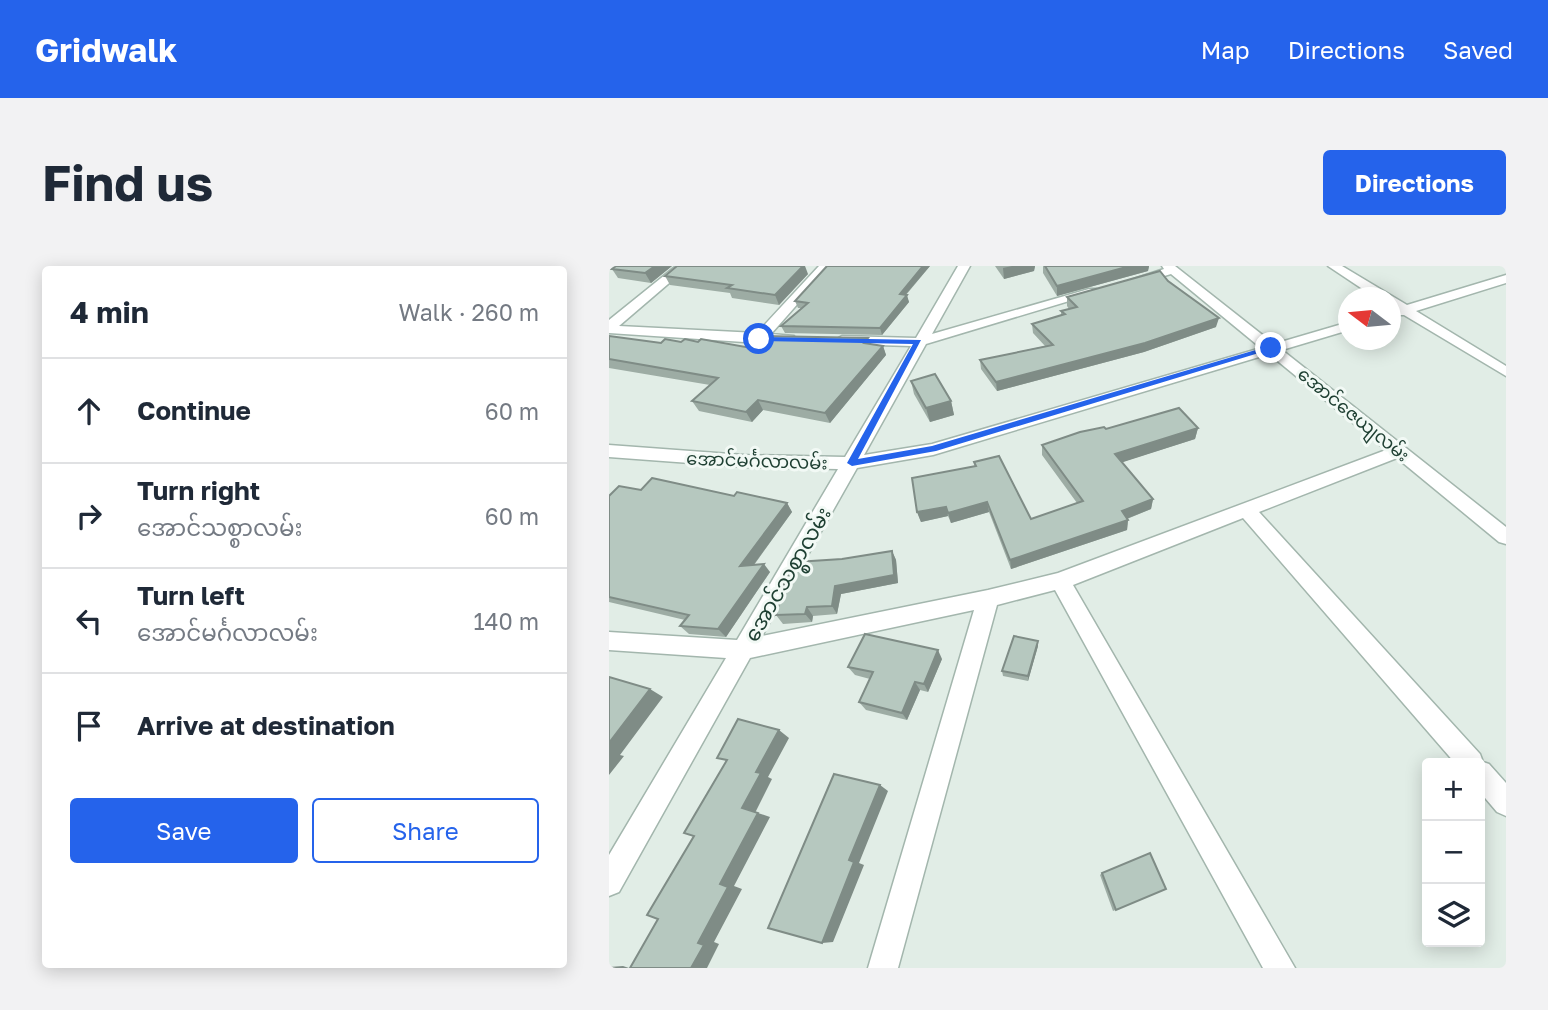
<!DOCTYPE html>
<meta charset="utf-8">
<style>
:root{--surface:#fff;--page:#f2f2f3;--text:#1f2937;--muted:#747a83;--line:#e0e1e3;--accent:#2563eb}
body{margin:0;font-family:"Golos Text","Noto Sans Myanmar",sans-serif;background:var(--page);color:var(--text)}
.controls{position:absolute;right:21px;bottom:21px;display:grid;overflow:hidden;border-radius:7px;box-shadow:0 4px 18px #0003}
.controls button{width:63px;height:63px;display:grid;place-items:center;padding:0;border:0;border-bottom:2px solid var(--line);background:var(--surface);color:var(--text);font:35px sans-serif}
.compass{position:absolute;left:729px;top:21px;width:63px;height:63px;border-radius:50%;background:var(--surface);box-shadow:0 4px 18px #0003;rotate:286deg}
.stop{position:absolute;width:21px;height:21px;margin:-16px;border:5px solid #2563eb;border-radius:50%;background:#fff}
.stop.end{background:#2563eb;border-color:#fff;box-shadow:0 2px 7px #0008}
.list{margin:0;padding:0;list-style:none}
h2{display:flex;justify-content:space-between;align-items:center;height:91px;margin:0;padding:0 28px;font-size:30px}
h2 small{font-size:23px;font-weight:400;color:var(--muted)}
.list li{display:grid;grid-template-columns:46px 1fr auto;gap:21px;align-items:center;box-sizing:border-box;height:105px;padding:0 28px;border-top:2px solid var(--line)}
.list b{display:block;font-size:26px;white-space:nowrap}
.list p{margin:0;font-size:23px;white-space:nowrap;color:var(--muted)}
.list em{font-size:23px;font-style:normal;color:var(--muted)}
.actions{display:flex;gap:14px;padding:21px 28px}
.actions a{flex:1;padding:16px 0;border:2px solid var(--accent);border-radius:7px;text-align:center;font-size:24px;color:var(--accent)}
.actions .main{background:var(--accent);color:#fff}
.icon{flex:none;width:38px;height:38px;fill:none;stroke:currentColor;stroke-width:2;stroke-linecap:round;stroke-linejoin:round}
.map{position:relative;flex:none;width:897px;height:702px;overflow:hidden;border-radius:7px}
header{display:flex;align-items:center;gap:42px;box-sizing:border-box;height:98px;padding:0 35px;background:var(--accent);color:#fff}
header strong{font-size:33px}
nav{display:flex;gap:38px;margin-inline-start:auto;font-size:24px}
.intro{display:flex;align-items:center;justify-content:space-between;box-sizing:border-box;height:168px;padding:0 42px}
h1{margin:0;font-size:49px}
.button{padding:18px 32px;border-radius:7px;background:var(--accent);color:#fff;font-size:24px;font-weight:700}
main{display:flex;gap:42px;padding:0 42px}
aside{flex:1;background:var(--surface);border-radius:7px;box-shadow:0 4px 18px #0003}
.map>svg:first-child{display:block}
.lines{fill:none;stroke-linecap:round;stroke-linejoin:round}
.minor-casing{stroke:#a3b6ad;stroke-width:3}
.minor{fill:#fff;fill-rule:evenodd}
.wall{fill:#9daca4}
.shaded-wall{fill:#7f8c86}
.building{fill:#b6c8bf;stroke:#7f8c86;stroke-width:2}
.route{fill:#2563eb}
.labels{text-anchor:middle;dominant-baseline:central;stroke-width:6;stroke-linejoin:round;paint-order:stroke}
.far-street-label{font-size:18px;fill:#1f4033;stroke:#f2f9f5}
.street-label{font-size:21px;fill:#1f4033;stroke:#f2f9f5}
</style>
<header>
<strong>Gridwalk</strong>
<nav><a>Map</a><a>Directions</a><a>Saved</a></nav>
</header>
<div class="intro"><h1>Find us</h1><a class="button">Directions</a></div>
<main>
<aside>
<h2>4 min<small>Walk · 260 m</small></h2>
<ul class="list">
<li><svg class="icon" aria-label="ahead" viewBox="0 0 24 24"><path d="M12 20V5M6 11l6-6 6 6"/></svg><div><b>Continue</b></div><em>60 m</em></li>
<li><svg class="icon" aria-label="right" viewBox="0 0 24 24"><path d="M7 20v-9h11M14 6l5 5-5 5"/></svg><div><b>Turn right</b><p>အောင်သစ္စာလမ်း</p></div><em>60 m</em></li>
<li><svg class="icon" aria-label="left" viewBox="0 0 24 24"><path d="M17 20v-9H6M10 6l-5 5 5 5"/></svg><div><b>Turn left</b><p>အောင်မင်္ဂလာလမ်း</p></div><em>140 m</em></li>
<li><svg class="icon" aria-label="arrive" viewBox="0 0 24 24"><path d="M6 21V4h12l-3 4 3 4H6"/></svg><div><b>Arrive at destination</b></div></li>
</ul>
<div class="actions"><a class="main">Save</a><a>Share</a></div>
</aside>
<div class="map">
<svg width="897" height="702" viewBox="0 0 897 702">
<rect width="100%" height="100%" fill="#e1ede6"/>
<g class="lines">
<g class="minor-casing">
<g id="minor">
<path d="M67,0H80L10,60L148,67L210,0H222L162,68L185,70V76L150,77L0,67V54Z"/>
<path d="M349,0H361L323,68L480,23H488L490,26L317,78L255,189L323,178L652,82L562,8L525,19L519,15L555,3L553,0H566L665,78L740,56V64L673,84L897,261V278L890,276L788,192L650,246L871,488L874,496L880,498L897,517V550L888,546L871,526V497H846L634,252L464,319L686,702H654L446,324L388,339L289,702H259L365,344L141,392L10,626L0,630V589L117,392L0,384V366L128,374L229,203L135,201L0,191V179L135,189L236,191L302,80L233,78L226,74L233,70L307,72ZM660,88L777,184L449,307L379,324L153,370L248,202L324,189Z"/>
<path d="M719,0H733L798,39L897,9V17L807,45L897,100V110L795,49H785L782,32H767Z"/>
</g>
</g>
<use href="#minor" class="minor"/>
</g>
<g class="wall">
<path d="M7,0H63L42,17L9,12L3,3Z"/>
<path d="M218,0H321L297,29L300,36L273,69L176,67L172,60L192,42H189L186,35Z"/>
<path d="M386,0H426L425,5L395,13Z"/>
<path d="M434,0H540L539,5L448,30L434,7Z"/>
<path d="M199,8L170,39L123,32L121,27L61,19L56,10Z"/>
<path d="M559,15L607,61L535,86L388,125L372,103L371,94L436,80L424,67L423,58L452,50V45L460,43L458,40V31Z"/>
<path d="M0,70L52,77L89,76L142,82L259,72L261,78L274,80L277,89L221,157L154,144L143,156L90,145L83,135L101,119L0,102Z"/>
<path d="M302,115L342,135L345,149L321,156L305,128Z"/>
<path d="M589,162L586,173L513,196L544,233L542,243L518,253L519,254L518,264L402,303L380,246L342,257L339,250L312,256L308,246L366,200L365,196L422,253L468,237L433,189V179L497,163Z"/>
<path d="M32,224L125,230L178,237L183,246L145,299L161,306L117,371L80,368L71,360L76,354L0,336V230Z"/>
<path d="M283,285L287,294L289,317L232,328L228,348L204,350L203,356L174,358L167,349L233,293Z"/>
<path d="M429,380L419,415L394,410L393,405Z"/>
<path d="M333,393L319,426L311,424L298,454L257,444L250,436L261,413L246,409L239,401Z"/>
<path d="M493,607L557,623L504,645L491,609Z"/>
</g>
<g class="shaded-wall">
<path d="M46,0H63L42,17L36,7Z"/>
<path d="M194,0H196L199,8L170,39L166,29Z"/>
<path d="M314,0H321L292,34L291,28Z"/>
<path d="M403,0H426L425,5L395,13L394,2Z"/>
<path d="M521,0H540L539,5L448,30V20Z"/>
<path d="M298,29L300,36L273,69L271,62Z"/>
<path d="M610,52L607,61L535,86L388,125L387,116Z"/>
<path d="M274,80L277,89L221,157L216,147Z"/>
<path d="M149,134L154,144L143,156L137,146Z"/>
<path d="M342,135L345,149L321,156L317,142Z"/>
<path d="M589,162L586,173L505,199L506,188Z"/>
<path d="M544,233L542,243L512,255L513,245Z"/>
<path d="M378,236L380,246L342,257L339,247Z"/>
<path d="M178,237L183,246L138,308L131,300Z"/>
<path d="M337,241L339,250L312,256L308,246Z"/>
<path d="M519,254L518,264L402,303L401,294Z"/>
<path d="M283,285L287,294L289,317L232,328L228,348L223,340L226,320Z"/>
<path d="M155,298L161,306L117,371L109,363Z"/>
<path d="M198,341L204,350L203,356L196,348Z"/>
<path d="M429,375V380L419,415V410Z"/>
<path d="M329,384L333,393L319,426L315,418Z"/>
<path d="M306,416L311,424L298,454L293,447Z"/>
<path d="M41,423L54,431L11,489L15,490L0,509V477Z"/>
<path d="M170,464L180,472L159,511L163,513L146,547L133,542L147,506Z"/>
<path d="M271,519L279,525L250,597L255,599L224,676L213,677L240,594Z"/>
<path d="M149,547L161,551L125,620L133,623L105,676L110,678L98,702H82L89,677L111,618Z"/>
<path d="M14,700L20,702H0V701Z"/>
</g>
<g class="building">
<path d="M7,0H46L36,7L3,3Z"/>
<path d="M68,0H194L166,29L118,22L123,19L56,10Z"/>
<path d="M218,0H314L291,28L298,29L271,62L172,60L199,37L186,35Z"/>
<path d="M436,0H521L448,20Z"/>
<path d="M551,5L559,15L610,52L536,77L387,116L371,94L444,79L423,58L456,48L452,45L468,41L458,31Z"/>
<path d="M0,70L52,77L56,73L72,76L76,73L89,76L92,73L142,82L156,70L259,72L255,77L274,80L216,147L149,134L137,146L83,135L109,112L0,93Z"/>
<path d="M326,108L342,135L317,142L302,115Z"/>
<path d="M570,142L589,162L506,188L544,233L513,245L519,254L401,294L378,236L339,247L337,241L308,246L303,212L367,200L365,196L390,190L422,253L474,235L433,179L471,166L495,161L497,163Z"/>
<path d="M43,212L125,230L128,226L178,237L131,300L155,298L109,363L71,360L80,349L0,331V230L10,220L32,224Z"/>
<path d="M283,285L285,309L226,320L223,340L198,341L196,348L167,349L176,314L187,296L233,293Z"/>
<path d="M256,368L329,384L315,418L306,416L293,447L250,436L264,406L239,401Z"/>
<path d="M405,370L429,375L419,410L393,405Z"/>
<path d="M0,411L41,423L0,477Z"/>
<path d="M129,453L170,464L147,506L152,507L133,542L149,547L111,618L119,621L89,677L95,679L82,702H21L49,653L38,649L85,570L75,567L118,494L108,492Z"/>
<path d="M225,508L271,519L240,594L245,596L213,677L159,662Z"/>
<path d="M541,587L557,623L507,644L493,607Z"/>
</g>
<path class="route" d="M150,71L312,74L249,193L323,180L660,80L666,82L327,185L243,200L238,197L304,78L147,75Z"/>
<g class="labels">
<g class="far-street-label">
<text transform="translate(745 148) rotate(39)">အောင်ဇေယျလမ်း</text>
<text transform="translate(148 194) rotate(2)">အောင်မင်္ဂလာလမ်း</text>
</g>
<g class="street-label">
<text transform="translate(178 308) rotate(-60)">အောင်သစ္စာလမ်း</text>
</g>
</g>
</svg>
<div class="controls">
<button>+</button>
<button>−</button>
<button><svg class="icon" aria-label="layers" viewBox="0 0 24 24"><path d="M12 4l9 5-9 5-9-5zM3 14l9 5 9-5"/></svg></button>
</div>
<svg class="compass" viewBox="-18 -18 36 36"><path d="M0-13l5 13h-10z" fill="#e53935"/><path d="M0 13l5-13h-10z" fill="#747a83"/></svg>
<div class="stop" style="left:150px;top:73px"></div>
<div class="stop end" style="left:662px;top:82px"></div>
</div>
</main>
